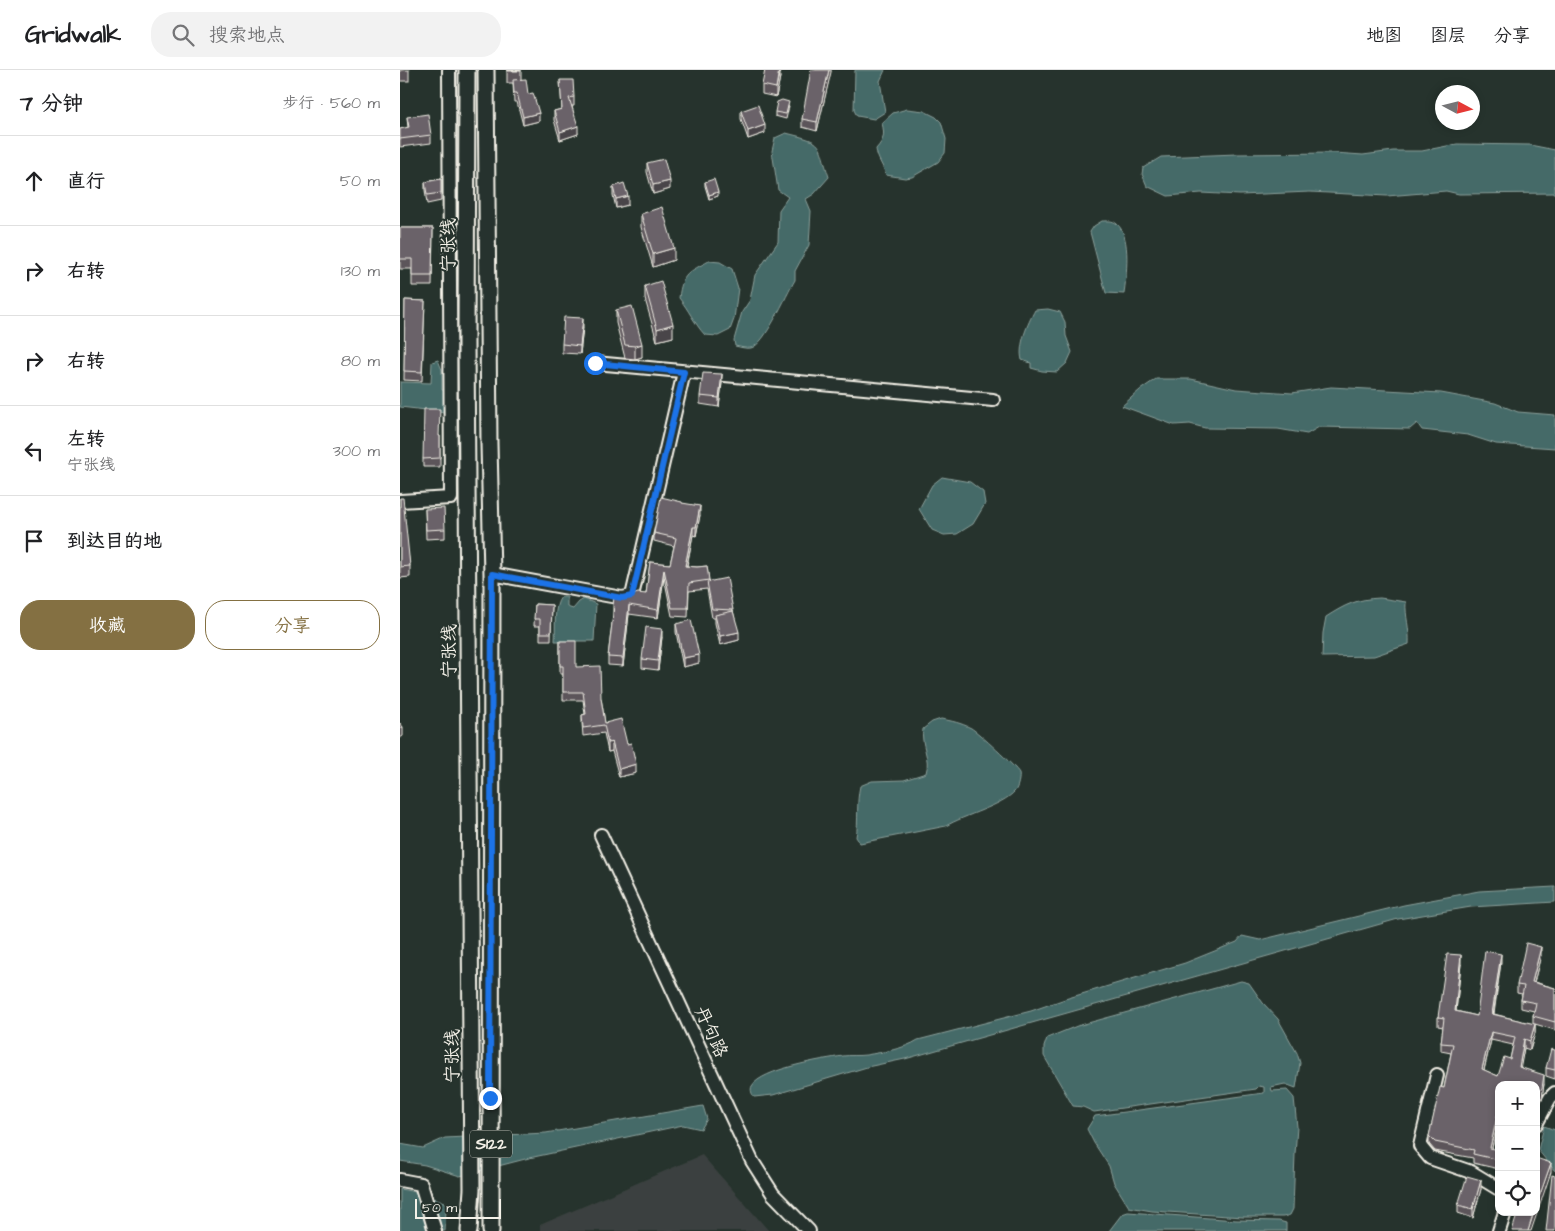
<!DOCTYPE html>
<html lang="zh">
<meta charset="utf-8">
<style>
:root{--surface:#fff;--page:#f2f2f2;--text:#202124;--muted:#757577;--line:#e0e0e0;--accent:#847042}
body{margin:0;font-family:"Architects Daughter","LXGW WenKai TC",sans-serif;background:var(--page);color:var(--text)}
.controls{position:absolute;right:15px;bottom:15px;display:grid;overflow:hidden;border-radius:10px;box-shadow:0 2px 8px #0003}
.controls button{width:45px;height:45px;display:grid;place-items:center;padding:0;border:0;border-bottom:1px solid var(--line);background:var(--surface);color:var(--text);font:25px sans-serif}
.compass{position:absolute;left:1035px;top:15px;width:45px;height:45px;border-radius:50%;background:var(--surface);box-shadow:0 2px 8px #0003;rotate:97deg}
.scale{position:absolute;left:15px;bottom:12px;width:86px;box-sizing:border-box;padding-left:5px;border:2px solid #f4f1e8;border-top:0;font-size:14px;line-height:18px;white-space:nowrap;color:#f4f1e8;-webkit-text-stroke:4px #26332d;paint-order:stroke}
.stop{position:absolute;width:15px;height:15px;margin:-11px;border:4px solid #1a73e8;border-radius:50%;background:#fff}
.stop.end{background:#1a73e8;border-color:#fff;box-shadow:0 1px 5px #0008}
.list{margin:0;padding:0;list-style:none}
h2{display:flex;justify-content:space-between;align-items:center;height:65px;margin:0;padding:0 20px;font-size:21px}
h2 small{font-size:16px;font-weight:400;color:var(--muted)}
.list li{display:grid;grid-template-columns:32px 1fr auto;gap:15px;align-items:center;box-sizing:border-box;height:90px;padding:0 20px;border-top:1px solid var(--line)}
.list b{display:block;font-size:19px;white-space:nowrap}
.list p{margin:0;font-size:16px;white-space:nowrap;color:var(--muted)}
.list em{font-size:16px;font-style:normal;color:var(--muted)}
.actions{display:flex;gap:10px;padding:15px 20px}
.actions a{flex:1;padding:11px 0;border:1px solid var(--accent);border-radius:20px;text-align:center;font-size:18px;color:var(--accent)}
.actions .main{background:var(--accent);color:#fff}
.icon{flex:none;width:28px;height:28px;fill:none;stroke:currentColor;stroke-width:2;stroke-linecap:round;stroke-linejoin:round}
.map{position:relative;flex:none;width:1155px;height:1161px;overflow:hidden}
header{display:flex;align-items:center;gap:30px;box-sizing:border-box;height:70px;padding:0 25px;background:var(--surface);border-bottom:1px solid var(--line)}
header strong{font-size:24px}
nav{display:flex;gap:28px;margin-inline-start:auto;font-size:18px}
.search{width:350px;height:45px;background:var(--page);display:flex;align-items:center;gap:12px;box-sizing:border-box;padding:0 18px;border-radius:20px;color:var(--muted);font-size:19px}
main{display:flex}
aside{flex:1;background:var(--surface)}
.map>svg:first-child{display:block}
.built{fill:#3a413f}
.water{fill:#456a68;stroke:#8ba09b}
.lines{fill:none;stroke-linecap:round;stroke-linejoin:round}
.minor-casing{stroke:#f4f1e8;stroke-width:16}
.major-casing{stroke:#f4f1e8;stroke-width:19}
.minor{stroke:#26332d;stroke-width:12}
.major{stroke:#26332d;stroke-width:15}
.wall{fill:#5b545a;stroke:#f4f1e8;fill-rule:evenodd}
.shaded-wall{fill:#4a454a;stroke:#f4f1e8}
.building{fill:#6a6269;stroke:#f4f1e8;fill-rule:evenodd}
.route{stroke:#1a73e8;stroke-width:6}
.labels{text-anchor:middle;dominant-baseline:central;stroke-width:4;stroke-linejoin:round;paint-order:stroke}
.shield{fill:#26332d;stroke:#b6b8b0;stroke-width:1}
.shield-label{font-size:16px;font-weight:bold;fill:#f4f1e8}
.street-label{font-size:18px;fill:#f4f1e8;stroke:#26332d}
</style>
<header>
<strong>Gridwalk</strong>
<div class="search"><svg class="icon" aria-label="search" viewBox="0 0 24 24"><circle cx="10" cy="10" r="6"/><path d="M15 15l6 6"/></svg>搜索地点</div>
<nav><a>地图</a><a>图层</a><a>分享</a></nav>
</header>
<main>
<aside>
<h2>7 分钟<small>步行 · 560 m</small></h2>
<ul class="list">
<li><svg class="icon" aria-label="ahead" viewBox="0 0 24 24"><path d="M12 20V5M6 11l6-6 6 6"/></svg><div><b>直行</b></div><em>50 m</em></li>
<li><svg class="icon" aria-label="right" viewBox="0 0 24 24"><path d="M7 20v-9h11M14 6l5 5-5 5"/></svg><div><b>右转</b></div><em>130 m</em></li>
<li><svg class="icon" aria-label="right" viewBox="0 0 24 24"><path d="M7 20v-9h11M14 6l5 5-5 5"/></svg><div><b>右转</b></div><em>80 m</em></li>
<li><svg class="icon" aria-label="left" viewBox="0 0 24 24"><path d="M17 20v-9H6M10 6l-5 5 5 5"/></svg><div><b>左转</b><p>宁张线</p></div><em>300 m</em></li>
<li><svg class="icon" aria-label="arrive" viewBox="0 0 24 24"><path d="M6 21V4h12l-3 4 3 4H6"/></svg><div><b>到达目的地</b></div></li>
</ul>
<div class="actions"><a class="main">收藏</a><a>分享</a></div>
</aside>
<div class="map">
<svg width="1155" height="1161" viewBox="0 0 1155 1161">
<rect width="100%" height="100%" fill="#26332d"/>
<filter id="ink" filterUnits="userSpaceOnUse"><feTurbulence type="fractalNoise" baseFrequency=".02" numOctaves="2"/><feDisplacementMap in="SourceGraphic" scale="10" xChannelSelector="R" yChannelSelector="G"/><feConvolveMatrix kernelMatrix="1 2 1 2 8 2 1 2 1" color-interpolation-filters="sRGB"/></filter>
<g filter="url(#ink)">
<path class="built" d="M302,1085L369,1161H140V1155Z"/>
<g class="water">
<path d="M455,0H485L480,11L485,42L474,49L457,46L454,40Z"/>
<path d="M507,39L524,41L536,47L541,52L546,69L545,83L538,92L512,107L505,108L486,105C483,95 477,89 476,79C484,70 485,65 482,53L493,43Z"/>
<path d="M386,63C426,73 417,71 429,107L414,124L406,129L411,141L409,175L395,201V210C386,225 365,275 351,278C346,279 340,277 335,276L334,270L342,242L350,230L355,205L378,172L379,140L388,127L378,120L372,81L375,68Z"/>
<path d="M1057,74L1130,75L1155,80V123L1059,124L1046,121L987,126L910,122L840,125L801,123L768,126L747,116L742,104L743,98L761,87L837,84L934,83L963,85L993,81H1022Z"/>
<path d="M702,151C707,151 713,150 717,154C732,167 726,207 724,224L706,223L690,162L694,156Z"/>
<path d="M309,191L320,192L332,199L338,218L334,249L330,260L318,266L305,265C294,253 289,240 279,228C282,203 289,202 309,191Z"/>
<path d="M648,239L660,242L665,252L666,266L672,282L667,293L657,302L642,301L631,298V293L622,290C618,275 628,253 635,240Z"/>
<path d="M38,290L42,300V320L52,321V343L0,337V312L31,313L32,292Z"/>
<path d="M756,309H791L836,319L892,323L931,317L1041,323L1095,333L1118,342L1155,345V378L1096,374L1068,365L1022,360L1017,353L1010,359L919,357L907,364L878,359L805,358L790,354L774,355L722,336L740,320Z"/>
<path d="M542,407L570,412L583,422L585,434L573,454L557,464L544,465L532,460L519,439L532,415Z"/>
<path d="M161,527H167V537L173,539L179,532L184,529L196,534L194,571H155C156,558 153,537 161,527Z"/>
<path d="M980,528L1006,532C1005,546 1010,559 1009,574L974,586L922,587L923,563L926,547C945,535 956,529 980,528Z"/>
<path d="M541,649C552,651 561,653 571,658C578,662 616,697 619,703C620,708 618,717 615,721C602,736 564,745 546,756L460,773L456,767C459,750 456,733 460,716L472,711L504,710L526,703C531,688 520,674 523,659L532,652Z"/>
<path d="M1155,817V832L1071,837L998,849L505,989L467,997L373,1025L354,1027C352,1024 350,1020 352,1016C362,999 423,989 443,986C450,985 458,986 466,985C483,982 504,979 518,970L631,941L665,929L785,893L837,872L842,866L860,870L1004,835L1079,821Z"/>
<path d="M841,911L849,913L863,933L878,949L897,983L900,993L896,1018L885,1014L871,1017L872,1021L887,1020L894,1028L897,1057L895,1084L893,1139L890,1145L883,1147H843L752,1141L729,1137L714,1113L709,1096L694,1073L687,1059L695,1046L864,1023V1017L859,1016L856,1019L694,1042L683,1037L673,1036L644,986V977L647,968L677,956Z"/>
<path d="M303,1036L307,1049L301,1059L283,1055L129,1088L60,1106L25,1095L0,1091V1074L23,1078L45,1068L146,1063Z"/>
<path d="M1144,1056L1155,1060V1101L1138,1080Z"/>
<path d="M0,1119L21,1123L45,1132L46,1138L45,1161H0Z"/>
<path d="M728,1142L836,1150L879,1151L886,1153V1161H709L722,1144Z"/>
</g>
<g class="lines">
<g class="minor-casing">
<g id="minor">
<path d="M195,293L593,330"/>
<path d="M0,431L51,428L49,0"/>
<path d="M92,504L222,528L232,526L284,302"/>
<path d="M201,765L352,1091L373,1124L409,1161"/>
<path d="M1037,1005L1020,1076L1030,1088L1071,1102L1099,1119"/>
<path d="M1136,1054L1150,1028L1155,1023"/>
<path d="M0,1110L21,1114L35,1161"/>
<path d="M1099,1161L1105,1142"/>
</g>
</g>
<g class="major-casing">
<g id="major">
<path d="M67,0L66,273L72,1119L69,1161"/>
<path d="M86,0L89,374L92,504L91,1161"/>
</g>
</g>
<use href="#minor" class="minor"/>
<use href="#major" class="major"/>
</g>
<g class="wall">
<rect x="0" y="0" width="9" height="11"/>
<path d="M107,0H121V9L139,51L123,55L117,32H114L113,13H107Z"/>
<path d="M431,0L417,61L402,57V49Z"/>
<path d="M380,7L376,27L362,24V15Z"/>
<path d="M160,10L174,27V36H172L178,64L160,70L154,50V41L162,39Z"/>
<path d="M389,36L386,49L375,46V42Z"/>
<path d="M341,41L365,63L348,69L341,49Z"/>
<path d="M7,47L31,65V73L0,77V59L8,58Z"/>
<path d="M247,93L270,119L253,124L247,102Z"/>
<path d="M41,109V131L27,134L25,120V112Z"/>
<path d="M305,112L318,126L309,129L305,116Z"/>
<path d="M213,117L228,135L216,138L213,125Z"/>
<path d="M241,144L274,190L253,197L241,157Z"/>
<path d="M0,158H33L32,216H12V199H0Z"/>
<path d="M245,216L273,267L257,271L245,229Z"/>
<path d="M5,230L25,231L22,311L4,310Z"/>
<path d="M216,240L242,287L235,289L225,288L216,253Z"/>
<path d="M183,257L180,284L162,283V274Z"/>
<path d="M322,313L319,337L300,334V326Z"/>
<path d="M39,366H40V397H23V389Z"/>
<path d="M0,428L10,496V507L0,508Z"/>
<path d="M282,433L300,445L296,466L293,465L287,496L297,497L307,496L309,512L333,540L339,570L320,575L315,553V548H312L307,519L289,521L288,547L272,546L264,507L258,548L229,544L223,596L208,595V587L213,545V536L223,528L246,524L250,492L270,494L274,476L254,471V463Z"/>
<path d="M25,439L45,459V468L26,469Z"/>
<path d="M135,534L152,535L151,570H140V556H134Z"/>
<path d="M276,554L299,593L283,597L276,562Z"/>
<path d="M262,567L258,600L242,598V589Z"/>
<path d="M160,571L176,597L201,628L205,653L227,674L236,703L219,707L212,681L208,682L204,663L183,666L182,653V645L185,644L183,630H163V604H160Z"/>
<path d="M1141,885L1134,912L1155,918V960L1135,954V963L1130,980L1124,978L1120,997L1144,1014L1142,1027L1136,1036V1015H1099V1046L1092,1079L1099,1080V1099L1073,1093V1088L1035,1081L1029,1074V1066L1044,1018L1051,983L1041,981V973L1043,957L1038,956V947L1061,894L1056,941L1077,946L1101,892L1094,944L1133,954V946L1134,941L1121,938V930L1122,924L1117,923V915ZM1091,970L1113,975L1110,989L1098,1006L1084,1000Z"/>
<path d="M1155,980V1009L1146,1006V998Z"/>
<path d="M1081,1119L1073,1148L1058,1143V1135Z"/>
</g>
<g class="shaded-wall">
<path d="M380,0V7L376,27V18Z"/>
<path d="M429,0H431V2L417,61V52Z"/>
<path d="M139,43V51L123,55V47Z"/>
<path d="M365,55V63L348,69V61Z"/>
<path d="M178,56V64L160,70V62Z"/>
<path d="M270,111V119L253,124V115Z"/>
<path d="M318,122V126L309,129V125Z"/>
<path d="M228,126V135L216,138V129Z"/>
<path d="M274,178V190L253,197V184Z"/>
<path d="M183,248V257L180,284V276Z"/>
<path d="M273,254V267L257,271V259Z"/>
<path d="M242,274V287L235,289V276Z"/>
<path d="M322,304V313L319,337V328Z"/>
<path d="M300,436V445L296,466V457Z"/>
<path d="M293,457V465L285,504V496Z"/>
<path d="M264,499V507L258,548V540Z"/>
<path d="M229,535V544L223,596V588Z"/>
<path d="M262,559V567L258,600V591Z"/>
<path d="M339,562V570L320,575V566Z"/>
<path d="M299,585V593L283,597V588Z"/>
<path d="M3,657V666L0,668V659Z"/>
<path d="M212,672V681L208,682V673Z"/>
<path d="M236,694V703L219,707V699Z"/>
<path d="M1141,877V885L1132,920V912Z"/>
<path d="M1101,884V892L1092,953V944Z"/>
<path d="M1061,885V894L1055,950V941Z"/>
<path d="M1135,954V963L1130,980V971Z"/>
<path d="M1091,962V970L1082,1008V999Z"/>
<path d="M1124,969V978L1119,1006V997Z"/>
<path d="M1144,1005V1014L1142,1027L1136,1036V1028Z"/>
<path d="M1099,1038V1046L1090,1087V1078Z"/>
<path d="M1151,1093V1102L1131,1161H1128L1134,1142H1136V1136Z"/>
<path d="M1081,1110V1119L1073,1148V1139Z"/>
</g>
<g class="building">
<rect x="107" y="0" width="14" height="1"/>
<path d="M365,0H379L376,18L362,15Z"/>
<path d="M411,0H429L417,52L402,49Z"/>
<path d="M126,9L128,24L133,23L139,43L123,47L117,23H114L113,10Z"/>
<path d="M160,10H173L174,27L169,28L178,56L160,62L154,41L162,39Z"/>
<path d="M382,30L389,32L386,44L375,42L377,32Z"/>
<path d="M358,35L365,55L348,61L341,41Z"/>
<path d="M28,44L31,65L0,69V59L9,57L7,47Z"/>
<path d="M264,89L270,111L253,115L247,93Z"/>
<path d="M41,109V123L27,125L25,112Z"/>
<path d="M314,109L318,122L309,125L305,112Z"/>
<path d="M224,113L228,126L216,129L213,117Z"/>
<path d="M262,137L274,178L253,184L241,144Z"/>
<path d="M0,158H33L32,206H12V189H0Z"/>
<path d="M261,211L273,254L257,259L245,216Z"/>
<path d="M5,230L25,231L22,302L4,301Z"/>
<path d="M232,236L242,274L235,276L225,275L216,240Z"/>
<path d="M164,247L183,248L180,276L162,274Z"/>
<path d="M303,303L322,304L319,328L300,326Z"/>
<path d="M24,339H40L39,366H40V388L23,389Z"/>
<path d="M261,427L282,432V433L300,436L296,457H293L285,496L297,497L307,496L309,510L289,513L288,538H272L264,499L258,540L229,535L223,588L208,587L214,536H213L214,526L223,528L238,523L246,524L250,492L270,494L276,468L254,463Z"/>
<path d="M0,428H3L10,496L0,497Z"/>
<path d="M44,438L45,459L26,460L25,439Z"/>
<path d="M327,508L333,540L312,539L307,512Z"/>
<path d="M135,534L152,535L151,563H140V549H134Z"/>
<path d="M333,541L339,562L320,566L315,545Z"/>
<path d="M291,550L299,585L283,588L276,554Z"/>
<path d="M246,557L262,559L258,591L242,589Z"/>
<path d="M160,571H176V597L200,596L201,628L205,653L221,649L227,674L231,673L236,694L219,699L212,672L208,673L204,655L183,658L182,645L186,644L183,622H163V596H160Z"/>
<path d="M0,653L3,657L0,659Z"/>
<path d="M1126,873L1141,877L1132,912L1155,918V952L1133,946L1136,933L1121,930L1124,916L1117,915Z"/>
<path d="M1085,881L1101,884L1092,944L1135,954L1130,971L1124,969L1119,997L1144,1005L1142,1018L1136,1028V1015H1099V1038L1090,1078L1099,1080V1090L1073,1084L1074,1080L1035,1072L1029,1066L1040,1017L1044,1018L1053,974L1041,973L1044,948L1038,947L1047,884L1061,885L1055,941L1077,946ZM1091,962L1115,967L1110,989L1104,987L1098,1006L1082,999Z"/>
<path d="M1151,979L1155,980V1000L1146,998Z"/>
<path d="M1136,1088L1151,1093L1136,1136Z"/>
<path d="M1152,1105L1155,1106V1161H1146Z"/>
<path d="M1067,1106L1081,1110L1073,1139L1058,1135Z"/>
<path d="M1118,1142H1134L1128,1161H1112Z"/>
</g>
</g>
<g class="lines" filter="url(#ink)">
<path class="route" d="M90,1028L92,504L222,528L232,526L284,302L195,293"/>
</g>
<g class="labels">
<rect class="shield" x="70" y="1060.5" width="42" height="27" rx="4"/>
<g class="shield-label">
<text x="91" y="1074">S122</text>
</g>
<g class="street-label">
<text transform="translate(48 175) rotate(-90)">宁张线</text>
<text transform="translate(49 581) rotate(-90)">宁张线</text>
<text transform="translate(311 962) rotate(65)">丹句路</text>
<text transform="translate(52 986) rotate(-90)">宁张线</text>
</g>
</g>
</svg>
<div class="controls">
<button>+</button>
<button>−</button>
<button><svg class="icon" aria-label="locate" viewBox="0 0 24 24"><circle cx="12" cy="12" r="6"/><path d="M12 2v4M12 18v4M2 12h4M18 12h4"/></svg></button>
</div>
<svg class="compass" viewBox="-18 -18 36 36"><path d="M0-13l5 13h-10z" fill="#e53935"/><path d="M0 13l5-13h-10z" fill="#757577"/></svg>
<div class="scale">50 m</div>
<div class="stop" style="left:195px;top:293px"></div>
<div class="stop end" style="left:90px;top:1028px"></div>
</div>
</main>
